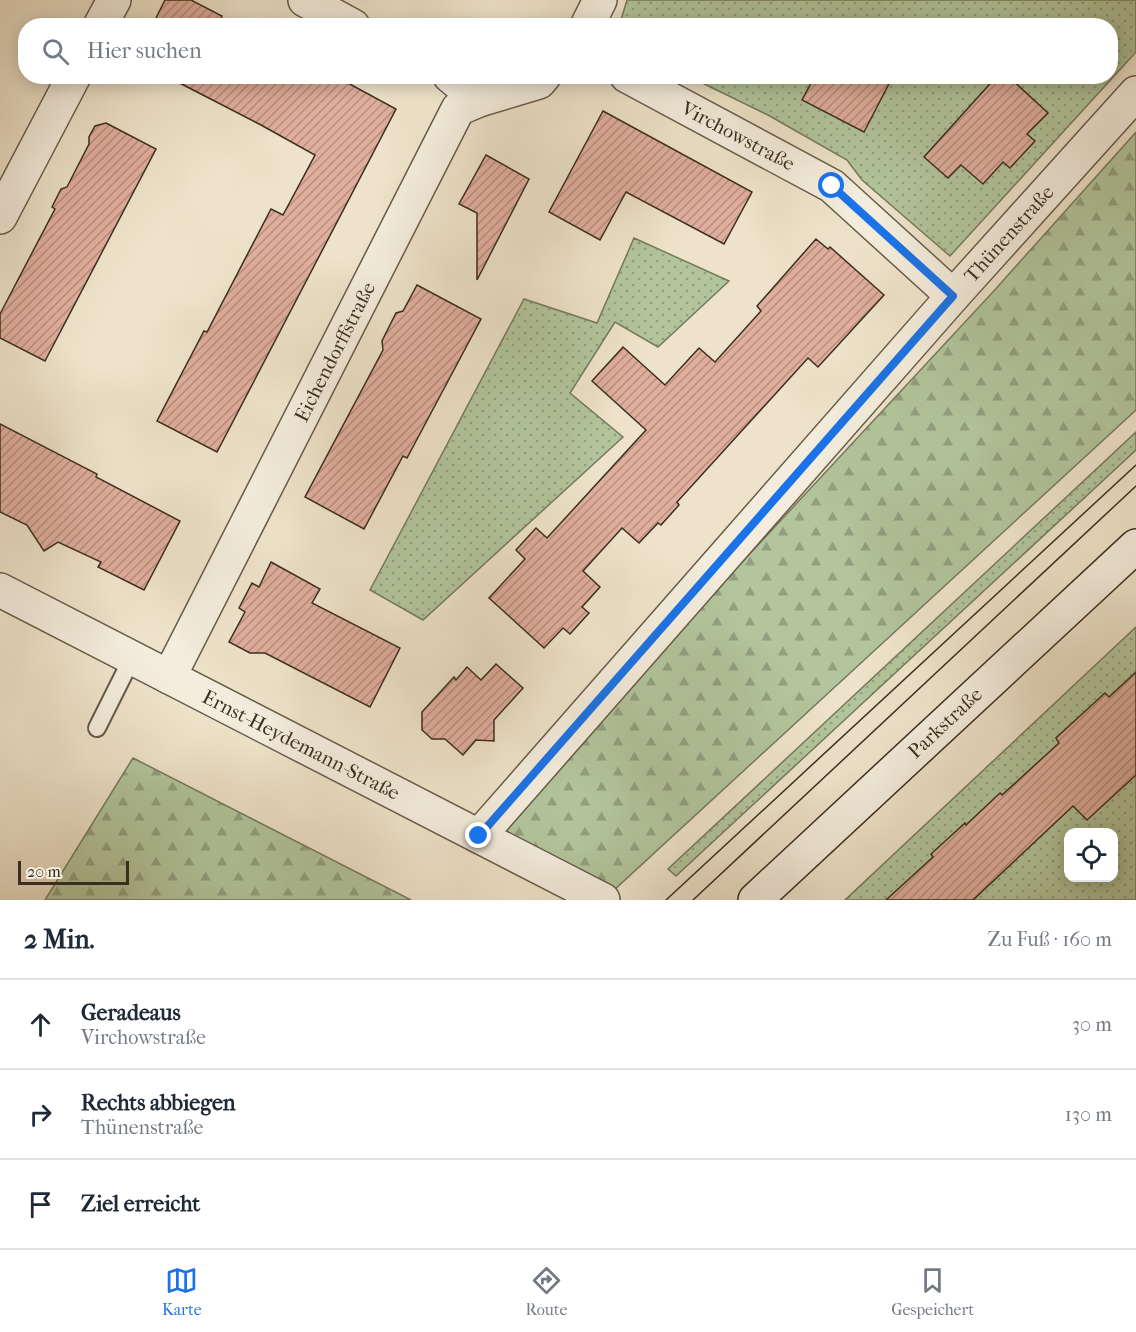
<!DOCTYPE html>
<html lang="de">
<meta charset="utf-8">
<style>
:root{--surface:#fff;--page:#f2f2f3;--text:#1f2937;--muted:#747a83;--line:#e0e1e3;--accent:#1a73e8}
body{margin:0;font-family:"IM FELL French Canon",serif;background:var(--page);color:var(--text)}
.controls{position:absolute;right:18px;bottom:18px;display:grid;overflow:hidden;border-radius:12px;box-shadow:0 3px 15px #0003}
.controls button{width:54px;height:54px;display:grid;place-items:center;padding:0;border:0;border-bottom:2px solid var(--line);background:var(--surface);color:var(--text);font:30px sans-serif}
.scale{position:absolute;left:18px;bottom:15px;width:111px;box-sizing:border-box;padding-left:6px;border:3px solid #3a2e1f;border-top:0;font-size:16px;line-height:21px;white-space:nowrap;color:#3a2e1f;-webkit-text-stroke:4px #f4eddd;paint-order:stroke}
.stop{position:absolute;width:18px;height:18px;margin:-14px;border:4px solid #1a73e8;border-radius:50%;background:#fff}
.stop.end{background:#1a73e8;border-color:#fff;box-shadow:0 2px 6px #0008}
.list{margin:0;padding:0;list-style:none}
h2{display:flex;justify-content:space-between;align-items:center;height:78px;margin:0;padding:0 24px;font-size:26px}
h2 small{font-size:20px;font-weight:400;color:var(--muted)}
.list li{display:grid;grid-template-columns:39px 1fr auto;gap:18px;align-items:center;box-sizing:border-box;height:90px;padding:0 24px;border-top:2px solid var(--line)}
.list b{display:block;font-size:22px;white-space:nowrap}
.list p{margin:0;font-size:20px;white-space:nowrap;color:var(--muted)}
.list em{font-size:20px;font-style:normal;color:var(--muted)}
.icon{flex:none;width:33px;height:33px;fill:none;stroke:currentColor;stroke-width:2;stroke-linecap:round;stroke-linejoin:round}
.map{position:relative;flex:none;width:1136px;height:900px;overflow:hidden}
.search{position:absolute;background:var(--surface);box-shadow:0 3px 15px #0003;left:18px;right:18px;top:18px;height:66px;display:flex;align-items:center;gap:15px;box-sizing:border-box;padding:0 21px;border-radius:24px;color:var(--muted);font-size:22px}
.sheet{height:348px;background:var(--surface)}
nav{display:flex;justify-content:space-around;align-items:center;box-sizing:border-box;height:84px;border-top:2px solid var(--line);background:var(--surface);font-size:16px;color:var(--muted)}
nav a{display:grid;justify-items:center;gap:3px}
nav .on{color:var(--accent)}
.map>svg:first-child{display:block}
.grass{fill:url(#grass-dots);stroke:#767a5e;stroke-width:1.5;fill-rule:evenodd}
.forest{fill:url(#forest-firs);stroke:#767a5e;stroke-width:1.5}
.building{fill:url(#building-hatch);stroke:#3a2e1f;stroke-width:1.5}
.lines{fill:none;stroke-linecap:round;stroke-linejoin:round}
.lane-casing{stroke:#675b4a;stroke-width:20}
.street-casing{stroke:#675b4a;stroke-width:36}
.secondary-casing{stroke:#3a2e1f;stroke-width:36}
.lane{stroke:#f4eddd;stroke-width:16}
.street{stroke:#f4eddd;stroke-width:33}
.secondary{stroke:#f4eddd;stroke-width:33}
.tram{stroke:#3a2e1f;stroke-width:1.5}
.route{stroke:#1a73e8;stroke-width:8}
.labels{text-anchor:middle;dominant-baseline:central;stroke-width:6;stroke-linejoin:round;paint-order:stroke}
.street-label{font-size:20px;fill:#3a2e1f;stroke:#f4eddd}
</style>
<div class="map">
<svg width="1136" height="900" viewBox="0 0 1136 900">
<defs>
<pattern id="grass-dots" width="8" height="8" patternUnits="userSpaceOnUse" patternTransform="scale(1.5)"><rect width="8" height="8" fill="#b2c59c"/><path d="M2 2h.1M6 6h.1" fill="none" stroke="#92a07f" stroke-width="1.8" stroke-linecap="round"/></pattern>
<pattern id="forest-firs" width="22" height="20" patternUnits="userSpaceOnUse" patternTransform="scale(1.5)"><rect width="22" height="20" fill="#b2c59c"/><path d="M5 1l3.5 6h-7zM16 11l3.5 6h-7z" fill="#92a07f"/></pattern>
<pattern id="building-hatch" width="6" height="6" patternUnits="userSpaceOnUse" patternTransform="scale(1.5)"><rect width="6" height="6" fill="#e0ae9d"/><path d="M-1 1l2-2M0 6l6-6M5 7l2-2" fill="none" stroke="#b78e7f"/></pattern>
</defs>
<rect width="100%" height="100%" fill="#eee3ca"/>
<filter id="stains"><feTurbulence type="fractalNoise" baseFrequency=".00333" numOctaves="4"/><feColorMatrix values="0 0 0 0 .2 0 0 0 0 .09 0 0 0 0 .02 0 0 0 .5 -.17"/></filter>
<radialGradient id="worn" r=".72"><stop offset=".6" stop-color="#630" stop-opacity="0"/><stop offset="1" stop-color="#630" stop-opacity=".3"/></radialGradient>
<g class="grass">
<path d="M627,0H1136V52L950,256L862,180L847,160L768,115L690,77L1110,76V26H619Z"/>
<path d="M634,238L729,281L658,347L615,322L570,393L623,437L423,620L370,590L524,299L597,323Z"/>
<path d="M1136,432V450L676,876L668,869Z"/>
<path d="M1136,627V900H845ZM1068,832H1114V878H1068Z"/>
</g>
<g class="forest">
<path d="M1136,132V410L614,890L497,829L520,801L992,293Z"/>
<path d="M133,758L411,900H45Z"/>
</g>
<g class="building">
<path d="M165,0H191L222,16L217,26H152Z"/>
<path d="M166,76H335L396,109L217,452L157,421L204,331L207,332L271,209L283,215L315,155L261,125Z"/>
<path d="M815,76H893L864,132L802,100Z"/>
<path d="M997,76H1008L1048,113L1027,134L1035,141L1010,168L1003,162L983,184L961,165L948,178L924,157Z"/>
<path d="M603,111L752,192L724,244L626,192L600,240L549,212Z"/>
<path d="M106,123L156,149L45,361L0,338V314L55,209L52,207L61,189L67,187L89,144V137L95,126Z"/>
<path d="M486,155L529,179L477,280V213L459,204Z"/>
<path d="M816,239L828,249L830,247L884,295L818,367L808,358L677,502L679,505L661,525L658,523L639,543L622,528L583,571L600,587L582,607L589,613L570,634L563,628L544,648L489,598L525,559L516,550L536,528L547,538L646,430L592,381L623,347L665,385L699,348L715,362L761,311L757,306Z"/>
<path d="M417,285L481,319L407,458L403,456L364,529L305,497L383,350L382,341L396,313L403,311Z"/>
<path d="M0,424L97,474L96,477L180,521L144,590L98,567L101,562L58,542L44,551L27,525L0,512Z"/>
<path d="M271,562L320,589L312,603L400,648L370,707L265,653H250L229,642L245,612L239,608L252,583L259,587Z"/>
<path d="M496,664L523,688L494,720V741L476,740L463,755L445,739H432L422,730V712L454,677L456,680L467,667L481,680Z"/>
<path d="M1136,672V775L1087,820L1073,806L973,900H886L933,857L931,854L965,823L966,825L1000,793L1002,795L1059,743L1056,738L1105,693L1109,697Z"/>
</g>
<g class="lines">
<g class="lane-casing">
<path id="lane" d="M97,728L132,658"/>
</g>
<g class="street-casing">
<g id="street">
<path d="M305,0L353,26"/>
<path d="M100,26L114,0"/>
<path d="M587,26L600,0"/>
<path d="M450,76L479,100"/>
<path d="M627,76L832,186L953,296"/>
<path d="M0,217L74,76"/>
<path d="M0,590L603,900"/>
<path d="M169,677L458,109L479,100L539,82L544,76"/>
<path d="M479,836L953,296L1136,93"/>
</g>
</g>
<g class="secondary-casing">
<path id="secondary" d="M755,900L1136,546"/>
</g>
<use href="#lane" class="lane"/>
<use href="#street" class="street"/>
<use href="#secondary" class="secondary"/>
<g class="tram">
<path d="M666,900L1136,465"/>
<path d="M693,900L1136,486"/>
</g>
</g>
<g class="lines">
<path class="route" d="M479,836L953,296L832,186"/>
</g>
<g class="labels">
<g class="street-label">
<text transform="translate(738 136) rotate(28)">Virchowstraße</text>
<text transform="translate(1009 234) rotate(-48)">Thünenstraße</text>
<text transform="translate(335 352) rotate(-63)">Eichendorffstraße</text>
<text transform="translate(945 723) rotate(-43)">Parkstraße</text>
<text transform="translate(301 745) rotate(27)">Ernst-Heydemann-Straße</text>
</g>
</g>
<rect width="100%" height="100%" filter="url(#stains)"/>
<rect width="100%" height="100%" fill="url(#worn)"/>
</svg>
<div class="controls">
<button><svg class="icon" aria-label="locate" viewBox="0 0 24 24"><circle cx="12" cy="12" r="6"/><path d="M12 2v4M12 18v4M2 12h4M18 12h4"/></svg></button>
</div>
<div class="scale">20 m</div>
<div class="stop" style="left:832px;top:186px"></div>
<div class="stop end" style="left:479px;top:836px"></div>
<div class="search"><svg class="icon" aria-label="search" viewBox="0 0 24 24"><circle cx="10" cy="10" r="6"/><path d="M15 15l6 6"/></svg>Hier suchen</div>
</div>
<section class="sheet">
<h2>2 Min.<small>Zu Fuß · 160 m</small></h2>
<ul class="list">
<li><svg class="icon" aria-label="ahead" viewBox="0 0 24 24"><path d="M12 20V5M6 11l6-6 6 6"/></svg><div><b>Geradeaus</b><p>Virchowstraße</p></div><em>30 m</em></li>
<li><svg class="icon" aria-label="right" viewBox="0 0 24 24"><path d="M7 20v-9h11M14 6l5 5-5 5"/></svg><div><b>Rechts abbiegen</b><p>Thünenstraße</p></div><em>130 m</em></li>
<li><svg class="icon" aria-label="arrive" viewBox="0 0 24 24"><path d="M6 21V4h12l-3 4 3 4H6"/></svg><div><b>Ziel erreicht</b></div></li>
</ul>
</section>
<nav>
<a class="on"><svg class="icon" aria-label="map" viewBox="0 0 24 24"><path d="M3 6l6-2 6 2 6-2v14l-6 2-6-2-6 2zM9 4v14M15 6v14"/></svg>Karte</a>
<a><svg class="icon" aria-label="directions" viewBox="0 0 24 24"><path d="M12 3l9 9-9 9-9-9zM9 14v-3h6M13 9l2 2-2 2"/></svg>Route</a>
<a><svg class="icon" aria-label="saved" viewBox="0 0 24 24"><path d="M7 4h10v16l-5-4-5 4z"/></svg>Gespeichert</a>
</nav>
